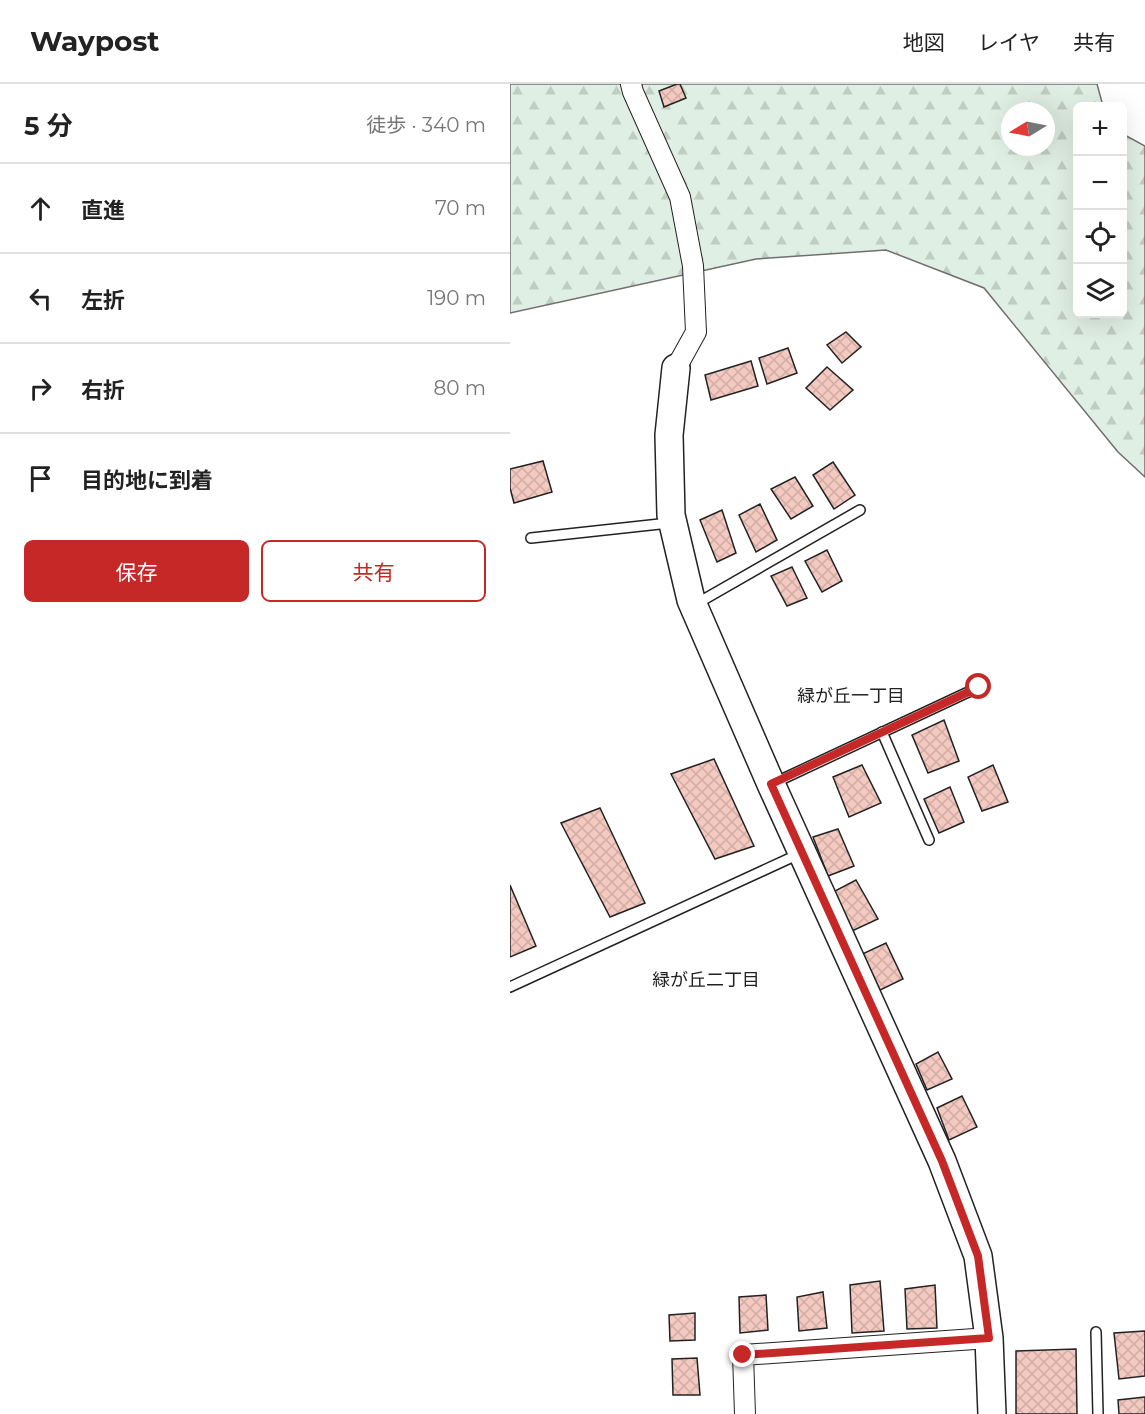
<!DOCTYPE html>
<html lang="ja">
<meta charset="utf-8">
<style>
:root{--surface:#fff;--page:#f2f2f2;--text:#222;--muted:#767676;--line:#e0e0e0;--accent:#c62828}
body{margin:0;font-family:Montserrat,"Noto Sans JP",sans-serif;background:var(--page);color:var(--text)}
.controls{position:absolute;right:18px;top:18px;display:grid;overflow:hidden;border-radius:9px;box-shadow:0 6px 24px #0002}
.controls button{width:54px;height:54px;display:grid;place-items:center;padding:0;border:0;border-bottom:2px solid var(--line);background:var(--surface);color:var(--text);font:30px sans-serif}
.compass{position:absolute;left:491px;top:18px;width:54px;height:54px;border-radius:50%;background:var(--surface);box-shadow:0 6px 24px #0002;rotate:260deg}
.stop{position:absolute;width:18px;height:18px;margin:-14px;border:4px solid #c62828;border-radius:50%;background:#fff}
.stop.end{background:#c62828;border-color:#fff;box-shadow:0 2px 6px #0008}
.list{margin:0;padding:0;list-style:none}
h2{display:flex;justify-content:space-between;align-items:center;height:78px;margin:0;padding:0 24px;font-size:26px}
h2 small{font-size:20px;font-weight:400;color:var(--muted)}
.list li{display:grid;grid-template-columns:39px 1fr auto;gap:18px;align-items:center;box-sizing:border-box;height:90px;padding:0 24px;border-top:2px solid var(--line)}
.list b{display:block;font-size:22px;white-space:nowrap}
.list em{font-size:20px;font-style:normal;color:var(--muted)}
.actions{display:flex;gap:12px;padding:18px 24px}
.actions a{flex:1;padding:14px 0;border:2px solid var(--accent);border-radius:9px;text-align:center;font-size:21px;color:var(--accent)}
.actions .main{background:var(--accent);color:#fff}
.icon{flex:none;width:33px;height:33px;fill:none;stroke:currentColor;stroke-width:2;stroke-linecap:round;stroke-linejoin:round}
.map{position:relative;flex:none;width:635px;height:1330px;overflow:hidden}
header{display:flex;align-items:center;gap:36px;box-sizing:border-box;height:84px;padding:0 30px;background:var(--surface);border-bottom:2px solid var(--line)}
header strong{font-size:28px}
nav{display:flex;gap:33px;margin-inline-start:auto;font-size:21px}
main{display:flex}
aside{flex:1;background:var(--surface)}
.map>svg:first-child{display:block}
.forest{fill:url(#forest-firs);stroke:#6f6f6f;stroke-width:1.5;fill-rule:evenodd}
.building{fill:url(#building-cross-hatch);stroke:#222;stroke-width:1.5}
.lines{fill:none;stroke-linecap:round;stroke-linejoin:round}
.lane-casing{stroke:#222;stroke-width:12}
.street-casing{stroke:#222;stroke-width:22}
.secondary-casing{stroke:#222;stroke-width:30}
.lane{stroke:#fff;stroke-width:9}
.street{stroke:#fff;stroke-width:20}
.secondary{stroke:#fff;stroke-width:27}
.route{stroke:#c62828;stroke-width:8}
.labels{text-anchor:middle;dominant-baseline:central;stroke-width:4.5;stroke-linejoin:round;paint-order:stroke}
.neighbourhood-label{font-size:18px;fill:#222;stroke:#fff}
</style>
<header>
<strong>Waypost</strong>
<nav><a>地図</a><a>レイヤ</a><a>共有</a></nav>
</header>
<main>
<aside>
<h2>5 分<small>徒歩 · 340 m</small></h2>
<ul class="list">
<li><svg class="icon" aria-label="ahead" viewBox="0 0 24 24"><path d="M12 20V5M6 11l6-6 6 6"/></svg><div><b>直進</b></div><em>70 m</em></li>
<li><svg class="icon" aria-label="left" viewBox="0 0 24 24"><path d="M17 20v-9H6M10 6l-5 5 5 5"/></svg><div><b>左折</b></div><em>190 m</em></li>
<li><svg class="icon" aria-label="right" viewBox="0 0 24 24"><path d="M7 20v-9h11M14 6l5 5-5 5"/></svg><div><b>右折</b></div><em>80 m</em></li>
<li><svg class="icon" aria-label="arrive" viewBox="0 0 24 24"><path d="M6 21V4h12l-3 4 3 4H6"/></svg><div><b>目的地に到着</b></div></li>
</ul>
<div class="actions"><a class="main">保存</a><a>共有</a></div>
</aside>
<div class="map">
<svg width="635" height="1330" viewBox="0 0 635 1330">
<defs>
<pattern id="forest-firs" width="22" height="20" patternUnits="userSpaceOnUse" patternTransform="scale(1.5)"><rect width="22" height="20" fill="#e0efe3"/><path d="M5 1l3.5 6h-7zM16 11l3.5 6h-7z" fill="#c0cdc2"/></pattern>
<pattern id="building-cross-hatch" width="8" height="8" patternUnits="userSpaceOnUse" patternTransform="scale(1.5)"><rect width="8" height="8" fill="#f3c9c0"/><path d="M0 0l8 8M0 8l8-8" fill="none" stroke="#d0aca5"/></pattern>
</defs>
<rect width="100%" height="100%" fill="#fff"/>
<path class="forest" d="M0,0H587L593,22H568V230H612L613,50L635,62V393L608,368L474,204L376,166L246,175L0,229ZM500,27H536V63H500Z"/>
<g class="building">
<path d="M167,0H170L176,14L154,23L149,7Z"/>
<path d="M336,248L351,263L332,279L317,261Z"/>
<path d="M278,264L287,289L257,300L249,274Z"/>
<path d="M241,277L248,302L201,316L195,291Z"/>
<path d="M317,283L343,306L320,326L296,304Z"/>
<path d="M33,377L42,408L4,419L0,404V385Z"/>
<path d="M323,378L345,411L324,425L303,391Z"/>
<path d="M285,393L303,422L281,435L261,405Z"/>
<path d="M250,420L267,456L246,468L229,431Z"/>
<path d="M212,426L226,469L207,478L190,436Z"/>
<path d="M317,466L332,497L312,508L295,477Z"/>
<path d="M282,483L297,514L277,522L261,492Z"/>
<path d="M434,636L449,677L418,689L402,651Z"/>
<path d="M204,675L244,762L205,775L161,690Z"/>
<path d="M352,681L371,719L339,733L323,693Z"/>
<path d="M483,681L498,718L472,727L458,693Z"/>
<path d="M440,703L454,738L429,749L414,715Z"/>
<path d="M90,724L135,819L100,833L51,739Z"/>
<path d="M328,745L344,782L318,792L303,753Z"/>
<path d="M346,796L368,835L342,847L323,808Z"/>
<path d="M0,801L26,862L0,873Z"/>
<path d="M376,859L393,895L366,908L348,872Z"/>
<path d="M428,968L442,995L417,1006L406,980Z"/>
<path d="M452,1012L467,1043L439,1056L427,1024Z"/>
<path d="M370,1197L374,1247L342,1249L340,1201Z"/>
<path d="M425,1201L427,1244L397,1245L395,1205Z"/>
<path d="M313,1208L317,1244L289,1247L287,1213Z"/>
<path d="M256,1211L258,1246L230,1249L229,1213Z"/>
<path d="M185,1229V1256L160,1257L159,1231Z"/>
<path d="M635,1247V1292L609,1295L604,1249Z"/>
<path d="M566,1265L567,1330H506V1267Z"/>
<path d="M187,1274L190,1311H163L162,1275Z"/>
<path d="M635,1313V1330H609L608,1316Z"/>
</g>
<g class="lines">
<g class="lane-casing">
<g id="lane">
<path d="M21,454L159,439"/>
<path d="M186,520L350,426"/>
<path d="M372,648L419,756"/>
<path d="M264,699L469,603"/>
<path d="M0,903L289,770"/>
<path d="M586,1248L588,1330"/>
</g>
</g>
<g class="street-casing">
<g id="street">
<path d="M121,0L123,8L170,113L183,182L186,248L166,284"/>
<path d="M235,1330L233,1271L479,1254"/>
</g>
</g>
<g class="secondary-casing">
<path id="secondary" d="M166,284L159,351L161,431L181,516L261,700L432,1077L468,1172L479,1254L482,1330"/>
</g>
<use href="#lane" class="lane"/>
<use href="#street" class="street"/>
<use href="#secondary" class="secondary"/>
</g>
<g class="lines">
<path class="route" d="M233,1271L479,1254L468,1172L432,1077L261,700L469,603"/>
</g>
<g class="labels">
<g class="neighbourhood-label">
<text x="341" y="612">緑が丘一丁目</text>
<text x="196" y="896">緑が丘二丁目</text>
</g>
</g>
</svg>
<div class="controls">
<button>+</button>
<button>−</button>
<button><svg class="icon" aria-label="locate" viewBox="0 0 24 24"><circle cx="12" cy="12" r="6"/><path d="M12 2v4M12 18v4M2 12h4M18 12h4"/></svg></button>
<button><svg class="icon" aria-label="layers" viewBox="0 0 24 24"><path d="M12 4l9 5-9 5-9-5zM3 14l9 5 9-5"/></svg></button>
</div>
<svg class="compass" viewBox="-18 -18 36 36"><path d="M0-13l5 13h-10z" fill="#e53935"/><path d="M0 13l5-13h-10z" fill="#767676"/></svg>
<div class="stop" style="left:469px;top:603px"></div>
<div class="stop end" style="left:233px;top:1271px"></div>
</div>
</main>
